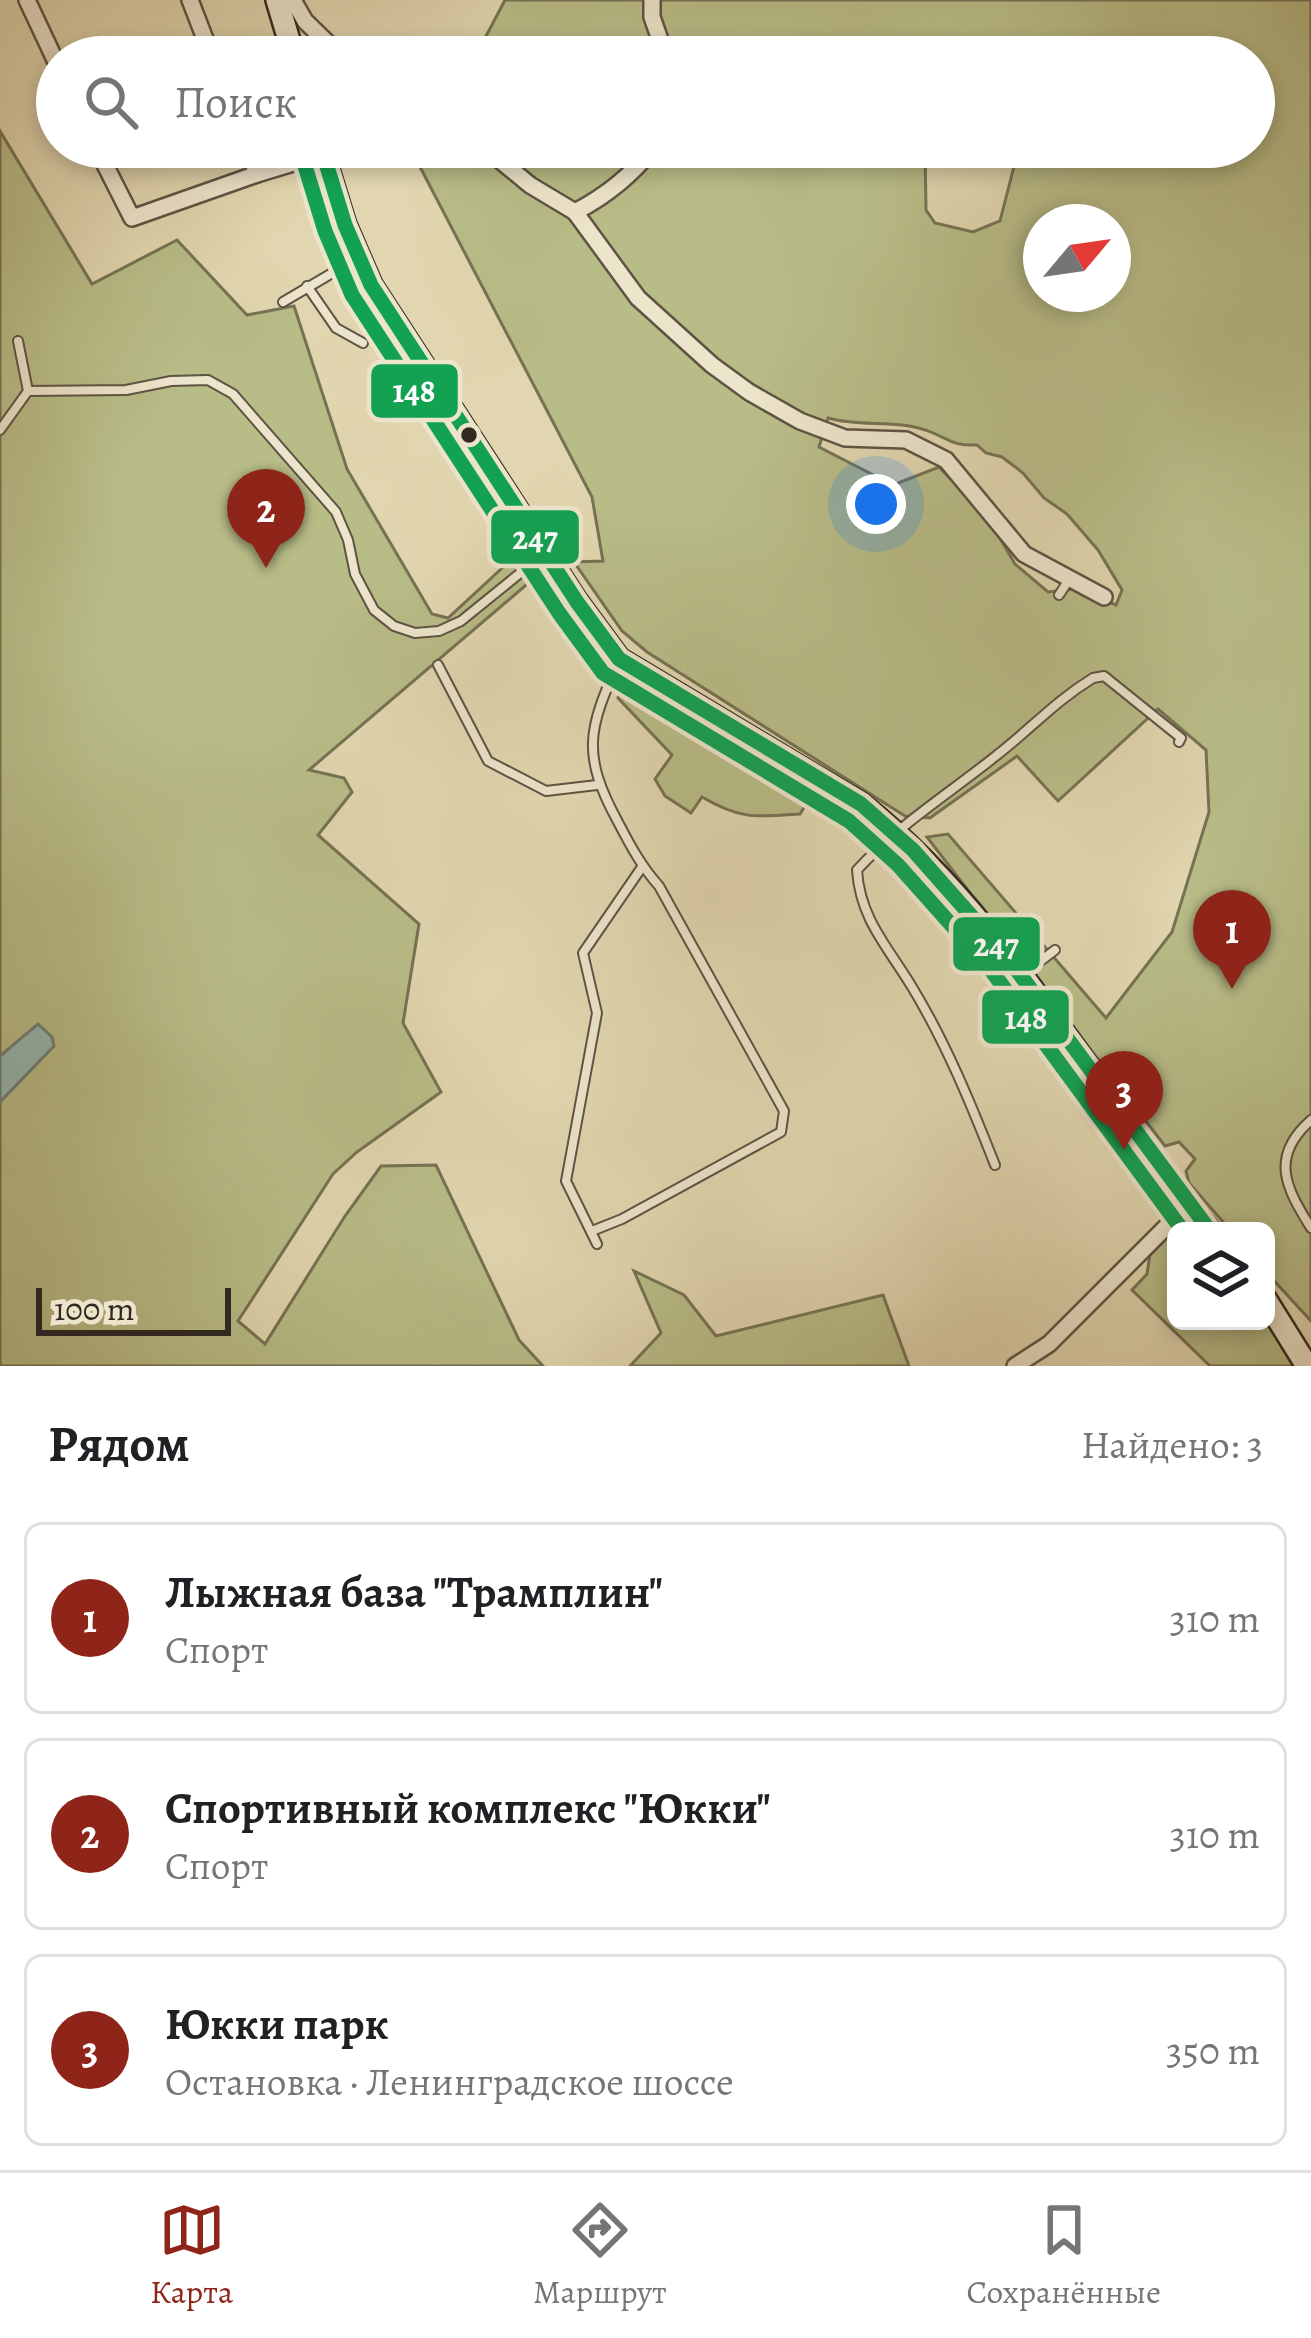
<!DOCTYPE html>
<html lang="ru">
<meta charset="utf-8">
<style>
:root{--surface:#fff;--page:#f6f6f6;--text:#202124;--muted:#757577;--line:#e0e0e0;--accent:#8f2418}
body{margin:0;font-family:Alegreya,serif;background:var(--page);color:var(--text)}
.controls{position:absolute;right:36px;bottom:36px;display:grid;overflow:hidden;border-radius:18px;box-shadow:0 6px 18px #0003}
.controls button{width:108px;height:108px;display:grid;place-items:center;padding:0;border:0;border-bottom:3px solid var(--line);background:var(--surface);color:var(--text);font:60px sans-serif}
.compass{position:absolute;left:1023px;top:204px;width:108px;height:108px;border-radius:50%;background:var(--surface);box-shadow:0 6px 18px #0003;rotate:61deg}
.scale{position:absolute;left:36px;bottom:30px;width:195px;box-sizing:border-box;padding-left:12px;border:6px solid #332920;border-top:0;font-size:33px;line-height:42px;white-space:nowrap;color:#332920;-webkit-text-stroke:9px #ece4cb;paint-order:stroke}
.you{position:absolute;left:876px;top:504px;width:42px;height:42px;margin:-30px;border:9px solid #fff;border-radius:50%;background:#1a73e8;box-shadow:0 0 0 18px #1a73e833}
.badge{display:grid;place-items:center;width:78px;height:78px;border-radius:50%;background:var(--accent);color:#fff;font-size:39px;font-weight:700}
.pin{position:absolute;translate:-50% -99px;filter:drop-shadow(0 3px 6px #0008)}
.pin::after{content:'';position:absolute;top:63px;width:42px;height:36px;background:inherit;clip-path:polygon(0 0,100% 0,50% 100%)}
.list{margin:0;padding:0;list-style:none}
h2{display:flex;justify-content:space-between;align-items:center;height:156px;margin:0;padding:0 48px;font-size:51px}
h2 small{font-size:39px;font-weight:400;color:var(--muted)}
.list li{display:grid;grid-template-columns:78px 1fr auto;gap:36px;align-items:center;box-sizing:border-box;height:192px;margin:0 24px 24px;padding:0 24px;border:3px solid var(--line);border-radius:18px}
.list b{display:block;font-size:45px;white-space:nowrap}
.list p{margin:0;font-size:39px;white-space:nowrap;color:var(--muted)}
.list em{font-size:39px;font-style:normal;color:var(--muted)}
.icon{flex:none;width:66px;height:66px;fill:none;stroke:currentColor;stroke-width:2;stroke-linecap:round;stroke-linejoin:round}
.map{position:relative;flex:none;width:1311px;height:1366px;overflow:hidden}
.search{position:absolute;background:var(--surface);box-shadow:0 6px 18px #0003;left:36px;right:36px;top:36px;height:132px;display:flex;align-items:center;gap:30px;box-sizing:border-box;padding:0 42px;border-radius:66px;color:var(--muted);font-size:45px}
.sheet{height:804px;background:var(--surface)}
nav{display:flex;justify-content:space-around;align-items:center;box-sizing:border-box;height:168px;border-top:3px solid var(--line);background:var(--surface);font-size:33px;color:var(--muted)}
nav a{display:grid;justify-items:center;gap:6px}
nav .on{color:var(--accent)}
.map>svg:first-child{display:block}
.green{fill:#b8bc87;stroke:#767254;stroke-width:3;fill-rule:evenodd}
.water{fill:#95b8b1;stroke:#6e7f77;stroke-width:3}
.lines{fill:none;stroke-linecap:round;stroke-linejoin:round}
.lane-casing{stroke:#5e5444;stroke-width:12}
.street-casing{stroke:#5e5444;stroke-width:20}
.secondary-casing{stroke:#332920;stroke-width:26}
.lane{stroke:#ece4cb;stroke-width:8}
.street{stroke:#ece4cb;stroke-width:15}
.secondary{stroke:#ece4cb;stroke-width:21}
.bus-1-casing{stroke:#ece4cb;stroke-width:24}
.bus-2-casing{stroke:#ece4cb;stroke-width:24}
.bus-1{stroke:#12a252;stroke-width:15}
.bus-2{stroke:#12a252;stroke-width:15}
.bus-dot{fill:#332920;stroke:#ece4cb;stroke-width:4.5}
.line-badge{stroke:#ece4cb;stroke-width:4.5}
.badge-label{font-size:33px;text-anchor:middle;font-weight:bold;fill:#fff}
</style>
<div class="map">
<svg width="1311" height="1366" viewBox="0 0 1311 1366">
<rect width="100%" height="100%" fill="#e1d6af"/>
<filter id="stains"><feTurbulence type="fractalNoise" baseFrequency=".00167" numOctaves="4"/><feColorMatrix values="0 0 0 0 .2 0 0 0 0 .09 0 0 0 0 .02 0 0 0 .5 -.17"/></filter>
<radialGradient id="worn" r=".72"><stop offset=".6" stop-color="#630" stop-opacity="0"/><stop offset="1" stop-color="#630" stop-opacity=".3"/></radialGradient>
<g class="green">
<path d="M505,0H1311V1321L1266,1272V1231H1231L1189,1183L1186,1171L1195,1159L1179,1142L1165,1146L927,837L948,834L1106,1018L1172,932L1209,812L1206,750L1158,709L1058,801L1017,756L930,818L905,816L647,652L622,631L574,562L603,561L592,497L419,165L428,147H925L926,210L935,223L973,232L1000,221L1019,147H1254V57H475ZM1041,222H1113V294H1041ZM828,418C863,428 899,418 933,433C952,441 955,446 977,445L986,453L1002,457L1023,473L1044,498L1067,514L1098,550L1122,590L1116,605L1076,589L1048,592L1015,564L987,516L939,467L893,485L819,447Z"/>
<path d="M0,131L92,284L177,240L247,315L294,306L347,469L432,614L448,618L514,557L532,580L309,770L344,778L352,792L318,835L419,924L403,1023L441,1092L357,1152L333,1174L238,1321L265,1344L345,1216L381,1166L436,1165L519,1340L543,1366H0Z"/>
<path d="M629,685L804,791L808,801L800,814C757,817 741,820 702,797L691,813L665,796L655,779L672,755L618,698L621,686Z"/>
<path d="M1191,1229L1193,1231H1176V1321L1266,1320L1293,1366H1210L1132,1290L1147,1274L1150,1254L1172,1231Z"/>
<path d="M634,1271L684,1295L716,1336L883,1295L909,1366H630L661,1333Z"/>
</g>
<path class="water" d="M38,1024L52,1037L54,1046L0,1102V1056Z"/>
<g class="lines">
<g class="lane-casing">
<g id="lane">
<path d="M307,286L336,328L363,343"/>
<path d="M283,302L356,259"/>
<path d="M28,391L126,390L171,381L208,380L233,394L336,512L348,540L355,574L374,610L394,626L415,633L439,631L461,621L545,553"/>
<path d="M0,430L28,391L18,341"/>
<path d="M1059,595L1070,578"/>
<path d="M438,665L488,761L546,791L597,785"/>
<path d="M1026,972L1055,950"/>
<path d="M1311,1120C1269,1157 1286,1188 1311,1228"/>
<path d="M995,1165C971,1104 946,1043 912,987C888,947 860,919 857,870C898,825 950,793 997,755C1032,728 1054,702 1093,678L1104,676L1181,738L1179,742"/>
<path d="M592,1231L622,1219L781,1132L784,1111L659,886C641,866 630,845 618,822C581,754 588,729 619,661"/>
<path d="M597,1244L566,1181L597,1013L583,953L642,867"/>
</g>
</g>
<g class="street-casing">
<g id="street">
<path d="M27,0L57,64"/>
<path d="M190,0L212,57"/>
<path d="M293,0L305,21L342,57"/>
<path d="M652,0V17L666,57"/>
<path d="M96,147L132,218L257,174"/>
<path d="M247,147L257,174L323,154"/>
<path d="M484,147L530,185L575,212C606,196 632,175 654,147"/>
<path d="M575,212L638,298L712,365L749,392L800,421L845,438L906,440L946,460L1024,554L1104,597"/>
<path d="M1015,1366L1049,1344L1188,1205"/>
</g>
</g>
<g class="secondary-casing">
<g id="secondary">
<path d="M277,0L294,57"/>
<path d="M321,147L345,225L371,285L577,602L619,659L861,804C1006,919 1093,1091 1210,1231"/>
<path d="M1266,1300L1307,1366"/>
</g>
</g>
<use href="#lane" class="lane"/>
<use href="#street" class="street"/>
<use href="#secondary" class="secondary"/>
<g class="bus-1-casing">
<path id="bus-1" d="M321,147L345,225L371,285L577,602L619,659L861,804L913,850L1004,953L1210,1231"/>
</g>
<g class="bus-2-casing">
<path id="bus-2" d="M301,153L325,231L352,295L559,613L603,673L849,821L898,865L988,966L1183,1231"/>
</g>
<use href="#bus-1" class="bus-1"/>
<use href="#bus-2" class="bus-2"/>
</g>
<circle class="bus-dot" cx="469" cy="435" r="10"/>
<g class="line-badge">
<rect x="369" y="362" width="91" height="58" rx="12" fill="#12a252"/>
<rect x="489" y="508" width="92" height="58" rx="12" fill="#12a252"/>
<rect x="951" y="915" width="91" height="58" rx="12" fill="#12a252"/>
<rect x="980" y="988" width="91" height="58" rx="12" fill="#12a252"/>
</g>
<g class="badge-label">
<text x="414" y="402">148</text>
<text x="535" y="549">247</text>
<text x="996" y="956">247</text>
<text x="1026" y="1029">148</text>
</g>
<rect width="100%" height="100%" filter="url(#stains)"/>
<rect width="100%" height="100%" fill="url(#worn)"/>
</svg>
<div class="controls">
<button><svg class="icon" aria-label="layers" viewBox="0 0 24 24"><path d="M12 4l9 5-9 5-9-5zM3 14l9 5 9-5"/></svg></button>
</div>
<svg class="compass" viewBox="-18 -18 36 36"><path d="M0-13l5 13h-10z" fill="#e53935"/><path d="M0 13l5-13h-10z" fill="#757577"/></svg>
<div class="scale">100 m</div>
<div class="you"></div>
<div class="pin badge" style="left:1232px;top:989px">1</div>
<div class="pin badge" style="left:266px;top:568px">2</div>
<div class="pin badge" style="left:1124px;top:1150px">3</div>
<div class="search"><svg class="icon" aria-label="search" viewBox="0 0 24 24"><circle cx="10" cy="10" r="6"/><path d="M15 15l6 6"/></svg>Поиск</div>
</div>
<section class="sheet">
<h2>Рядом<small>Найдено: 3</small></h2>
<ul class="list">
<li><span class="badge">1</span><div><b>Лыжная база &quot;Трамплин&quot;</b><p>Спорт</p></div><em>310 m</em></li>
<li><span class="badge">2</span><div><b>Спортивный комплекс &quot;Юкки&quot;</b><p>Спорт</p></div><em>310 m</em></li>
<li><span class="badge">3</span><div><b>Юкки парк</b><p>Остановка · Ленинградское шоссе</p></div><em>350 m</em></li>
</ul>
</section>
<nav>
<a class="on"><svg class="icon" aria-label="map" viewBox="0 0 24 24"><path d="M3 6l6-2 6 2 6-2v14l-6 2-6-2-6 2zM9 4v14M15 6v14"/></svg>Карта</a>
<a><svg class="icon" aria-label="directions" viewBox="0 0 24 24"><path d="M12 3l9 9-9 9-9-9zM9 14v-3h6M13 9l2 2-2 2"/></svg>Маршрут</a>
<a><svg class="icon" aria-label="saved" viewBox="0 0 24 24"><path d="M7 4h10v16l-5-4-5 4z"/></svg>Сохранённые</a>
</nav>
